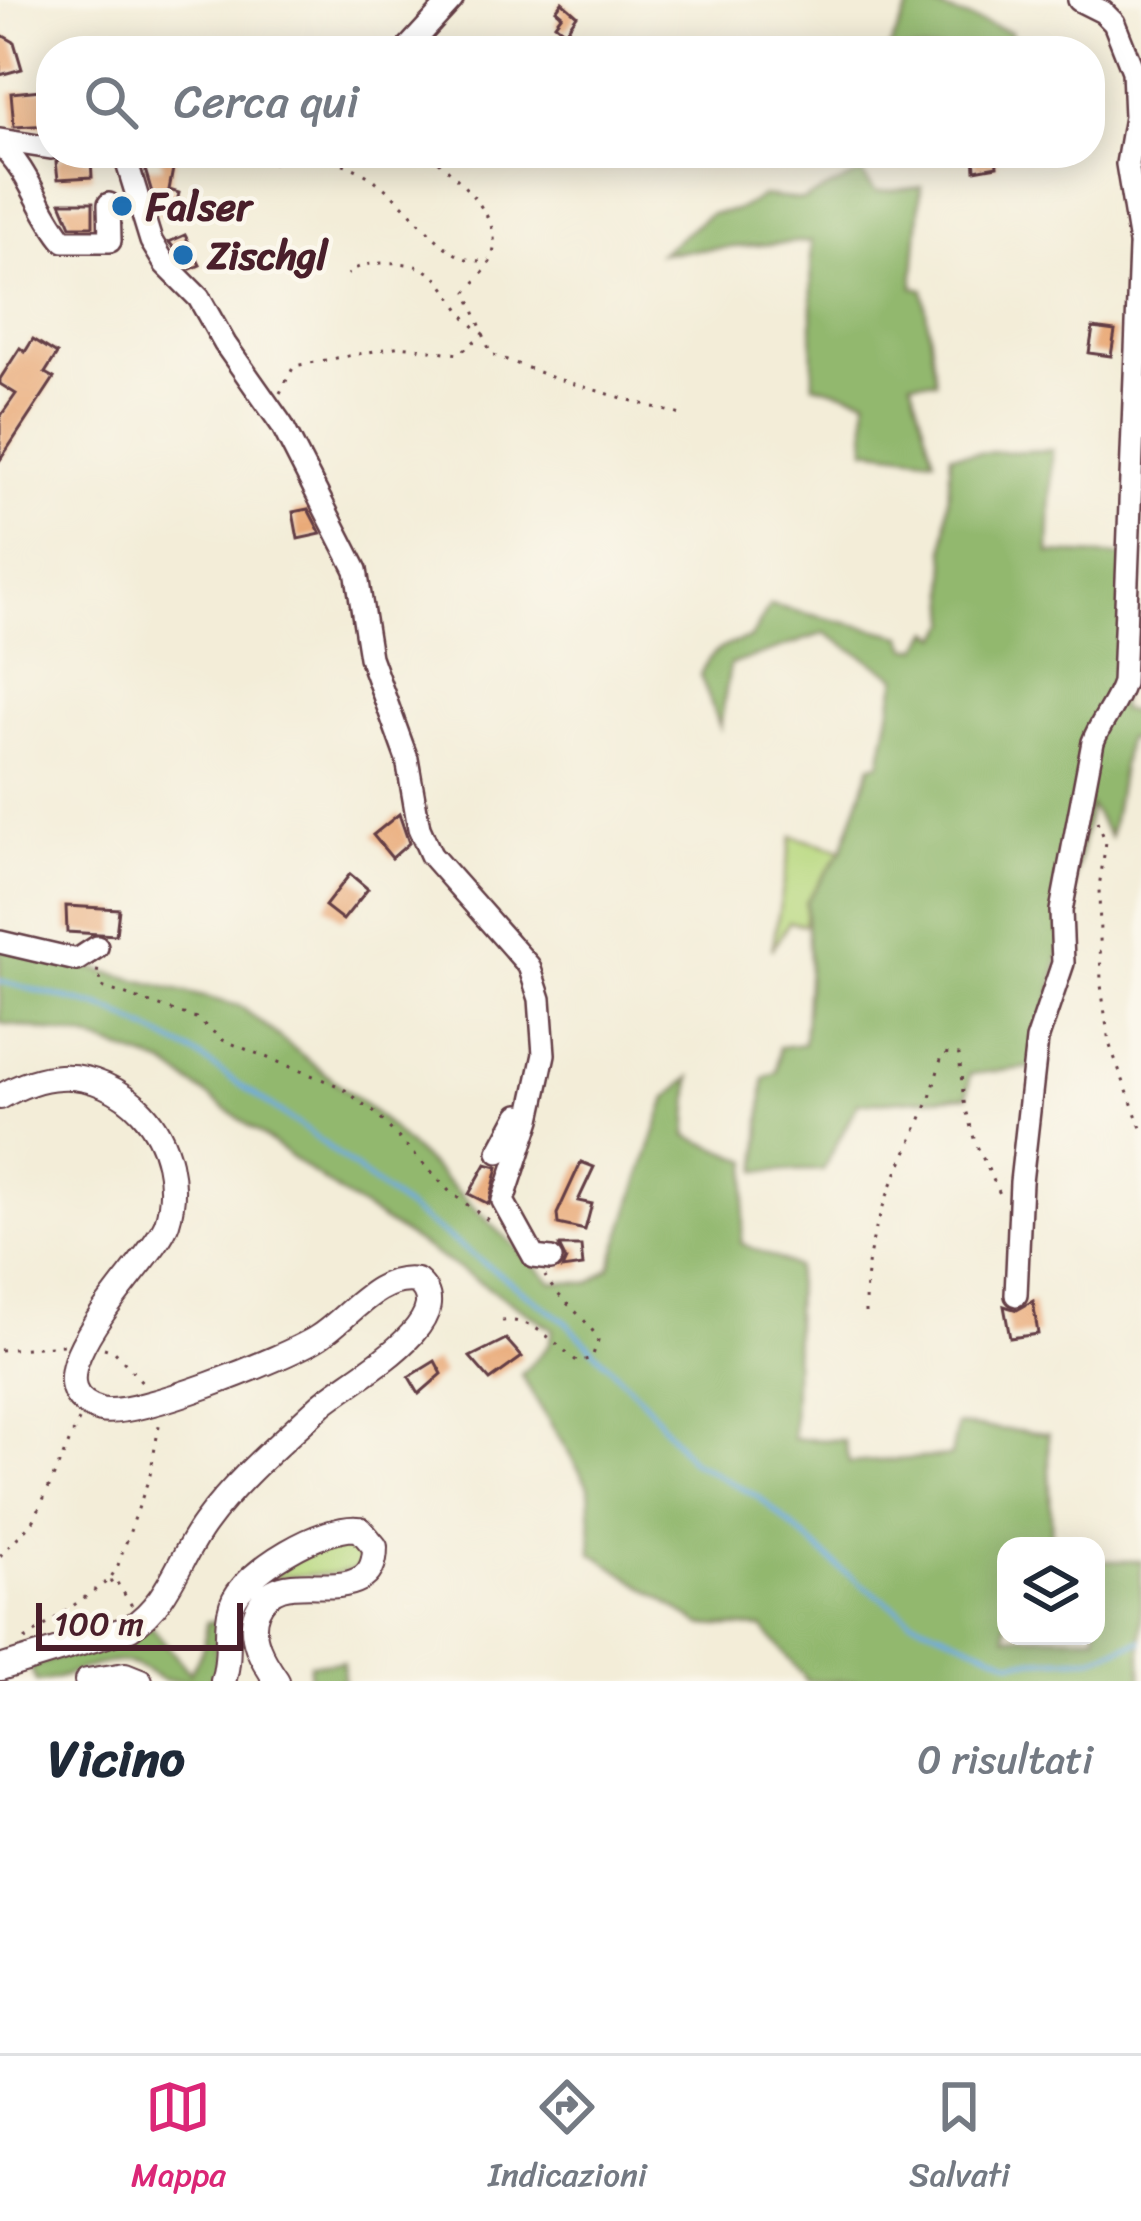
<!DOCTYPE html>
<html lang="it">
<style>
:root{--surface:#fff;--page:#f2f2f3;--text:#1f2937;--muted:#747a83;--line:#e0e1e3;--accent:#db2777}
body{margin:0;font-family:Sriracha,sans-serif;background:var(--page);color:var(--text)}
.controls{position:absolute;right:36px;bottom:36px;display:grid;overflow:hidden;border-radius:24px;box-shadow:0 6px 30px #0003}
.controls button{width:108px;height:108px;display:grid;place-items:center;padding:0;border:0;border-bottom:3px solid var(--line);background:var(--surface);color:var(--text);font:60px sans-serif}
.scale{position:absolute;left:36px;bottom:30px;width:207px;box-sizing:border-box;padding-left:12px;border:6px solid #4a1f2b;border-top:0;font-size:33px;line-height:42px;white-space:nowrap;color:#4a1f2b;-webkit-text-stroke:9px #fbf7ec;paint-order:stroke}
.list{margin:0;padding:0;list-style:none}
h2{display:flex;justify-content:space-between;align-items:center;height:156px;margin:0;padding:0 48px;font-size:51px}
h2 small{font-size:39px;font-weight:400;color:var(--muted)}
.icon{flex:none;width:66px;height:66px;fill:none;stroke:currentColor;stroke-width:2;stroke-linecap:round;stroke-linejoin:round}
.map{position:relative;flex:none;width:1141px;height:1681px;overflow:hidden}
.search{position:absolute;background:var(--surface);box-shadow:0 6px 30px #0003;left:36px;right:36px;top:36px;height:132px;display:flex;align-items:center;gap:30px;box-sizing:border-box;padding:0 42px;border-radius:48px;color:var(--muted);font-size:45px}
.sheet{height:372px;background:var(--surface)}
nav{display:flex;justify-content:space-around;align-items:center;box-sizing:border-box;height:168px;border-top:3px solid var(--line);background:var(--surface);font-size:33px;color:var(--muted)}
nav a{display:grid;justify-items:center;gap:6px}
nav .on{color:var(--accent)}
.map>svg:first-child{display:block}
.green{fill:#b8d87f;stroke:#817c55;stroke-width:3}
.forest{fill:#92b86e;stroke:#6e6c4c;stroke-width:3}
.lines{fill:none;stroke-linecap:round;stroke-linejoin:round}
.stream{stroke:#6eabe0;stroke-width:4.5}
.building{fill:#e8a672}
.minor-casing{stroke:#633e45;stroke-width:26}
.major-casing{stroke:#633e45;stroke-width:28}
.path{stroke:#633e45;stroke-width:3;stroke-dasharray:3 9;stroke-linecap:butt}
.minor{stroke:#fff;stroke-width:21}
.major{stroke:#fff;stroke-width:24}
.poi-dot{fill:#1f6fb2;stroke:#fbf7ec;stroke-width:4.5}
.labels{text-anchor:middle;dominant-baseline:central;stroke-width:9;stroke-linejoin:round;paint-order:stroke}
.poi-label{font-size:39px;font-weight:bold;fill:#4a1f2b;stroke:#fbf7ec;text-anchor:start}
</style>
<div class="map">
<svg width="1141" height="1681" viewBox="0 0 1141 1681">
<rect width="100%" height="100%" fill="#fbf7ec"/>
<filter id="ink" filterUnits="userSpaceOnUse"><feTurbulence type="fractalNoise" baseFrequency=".00833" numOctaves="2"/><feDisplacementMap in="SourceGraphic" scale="24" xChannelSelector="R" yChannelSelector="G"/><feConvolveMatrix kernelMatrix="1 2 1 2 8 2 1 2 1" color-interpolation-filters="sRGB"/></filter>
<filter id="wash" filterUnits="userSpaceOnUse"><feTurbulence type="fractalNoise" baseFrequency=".004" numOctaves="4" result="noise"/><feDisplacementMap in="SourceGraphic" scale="48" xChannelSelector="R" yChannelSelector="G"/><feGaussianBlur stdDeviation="2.7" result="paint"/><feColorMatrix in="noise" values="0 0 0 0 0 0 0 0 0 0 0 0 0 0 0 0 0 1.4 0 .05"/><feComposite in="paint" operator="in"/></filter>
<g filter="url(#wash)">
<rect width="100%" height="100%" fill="#f3edd8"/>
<g class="green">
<path d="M792,836L842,850L806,902L805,925L789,922L772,950Z"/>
<path d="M350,1538L361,1544L364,1556L358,1568C328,1580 294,1570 264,1583L295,1559Z"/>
</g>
<g class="forest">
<path d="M913,0L1011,32L1014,51H888Z"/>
<path d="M861,173L876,192L921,187L913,287L923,289L936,381H911L934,458L866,449V398L813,384L811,241L660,253L710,214L737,210L763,196L803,200Z"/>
<path d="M1052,450L1049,553L1127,556L1120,710L1141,713V741L1127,738L1110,837L1090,806L1036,1067L970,1074L967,1096L858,1103L823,1170L758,1171L764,1078L777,1072L779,1047L804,1044L809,964L806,902L842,850L871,765L880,763L897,677L825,633L730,665L720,727L700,675C711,649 724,645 751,638L770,605L903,636L908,648H919L931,631L940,637L950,622L945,550L951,454Z"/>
<path d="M0,945L240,1006L375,1113L552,1282L589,1283L610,1268L667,1098L691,1077L687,1136L749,1161L741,1243L796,1267L793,1439L844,1440L849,1463L951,1456L957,1425L1048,1434L1052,1546H1006V1636H1096V1561H1141V1681H807L763,1628L701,1625L592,1553L589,1487L521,1375L549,1345L553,1329L343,1195L166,1065L85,1037L0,1023Z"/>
<path d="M215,1621L217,1668L209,1681C195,1681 175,1681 162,1679C146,1671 137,1662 118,1662C88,1662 65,1681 36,1681L30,1667L151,1626L190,1673L204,1646L207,1622Z"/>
<path d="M343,1662L344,1681H310V1664Z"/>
</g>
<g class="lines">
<path class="stream" d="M0,981L108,1009L197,1055L309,1132L401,1204L565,1321L645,1402L691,1461L760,1498L842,1570L911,1619L1011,1661L1092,1658L1141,1641"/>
</g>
<g id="blocks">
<g class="building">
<path d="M562,2L577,15L565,32L555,24L562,15L556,10Z"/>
<path d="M0,34L14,42L22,69L0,75Z"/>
<path d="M51,89V125L14,127L11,93Z"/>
<path d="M159,153H176L169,190L179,193L173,217L158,213L144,166L163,168Z"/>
<path d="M974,153H996L997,166L975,170Z"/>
<path d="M84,155L85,160L91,159L92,177L58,179L56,162L63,156Z"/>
<path d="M61,202H93V226H71Z"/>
<path d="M185,235L200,265L191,269L169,242Z"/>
<path d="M1093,328L1115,331L1111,356L1089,353Z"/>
<path d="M33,339L57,354L45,373L54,378L0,460V417L16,394L0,384V379L20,348L25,352Z"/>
<path d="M308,509L321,534L298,539L293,512Z"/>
<path d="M399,814L409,843L392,858L373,835Z"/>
<path d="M350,874L368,889L343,920L325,906Z"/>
<path d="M66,906L119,909L116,935L67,932Z"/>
<path d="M581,1162L594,1167L578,1201L592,1204L585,1230L558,1224L557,1214Z"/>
<path d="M486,1164L498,1167L489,1204L469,1194Z"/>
<path d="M559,1246H581L583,1266L562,1269L566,1260Z"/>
<path d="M1033,1301L1038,1334L1010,1338L1004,1306L1017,1310Z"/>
<path d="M506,1339L522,1357L490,1380L470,1357Z"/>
<path d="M435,1361L442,1374L419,1394L409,1377Z"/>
</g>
</g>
</g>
<g filter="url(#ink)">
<use href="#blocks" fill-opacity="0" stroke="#633e45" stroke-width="3"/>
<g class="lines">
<g class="minor-casing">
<g id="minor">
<path d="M1079,0L1103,12L1114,23L1133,71L1135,117L1127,164L1141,249"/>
<path d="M405,51L452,0"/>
<path d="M0,140L51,148"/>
<path d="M0,145C29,169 39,212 64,241H110L109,204"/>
<path d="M124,153L151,241L165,264L199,298L225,344L282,425L356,570L370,657L407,759L419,828L431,855L529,966L540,999L544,1054L530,1119L503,1201L534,1257L551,1259"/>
<path d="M0,942L77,960L97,947"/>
<path d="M499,1152L519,1115"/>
<path d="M1016,1295L1021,1182L1037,1040L1063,963L1061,911L1093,742C1101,720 1116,705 1123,683L1140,248"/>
</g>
</g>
<g class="major-casing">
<g id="major">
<path d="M0,1097C19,1086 38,1078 60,1077C90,1075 122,1090 142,1112C169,1141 179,1185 167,1223C155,1260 14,1386 101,1410C133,1419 285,1358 317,1338C348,1319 377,1274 417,1281C464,1320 348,1381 322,1404C283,1441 237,1479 205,1523C178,1559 170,1602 130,1628L0,1668"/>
<path d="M87,1681L125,1675L140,1681"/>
<path d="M223,1681C232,1656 224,1629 232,1605C243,1571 326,1524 360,1529L375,1547C375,1561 372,1573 360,1579C327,1597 276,1567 257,1611C247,1636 263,1661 277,1681"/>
</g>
</g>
<g class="path">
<path d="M575,36L591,51"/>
<path d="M656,51L686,46"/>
<path d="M430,153C456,179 510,220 490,262C485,272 474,283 467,292L491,354L554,378L684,416"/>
<path d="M272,163C397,130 422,274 489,260"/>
<path d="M280,393L294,366L401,346L459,354L483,334C442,304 452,259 382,263C368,264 357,265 348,275"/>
<path d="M1097,821L1106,842L1099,887L1101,985L1109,1043L1141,1128"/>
<path d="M96,971L102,972L99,986L196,1018L223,1040L341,1087L375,1113L450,1192L488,1220L491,1216"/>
<path d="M865,1313C864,1226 894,1184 926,1107C934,1090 937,1071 943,1053L959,1055L964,1102L975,1142L1002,1198"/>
<path d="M502,1321C534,1317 555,1344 578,1362L592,1358L598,1340C585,1314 559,1302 545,1276"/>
<path d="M104,1348L114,1351L145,1385"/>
<path d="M0,1350L64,1345"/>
<path d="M0,1556L34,1520L80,1418"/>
<path d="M110,1581L113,1585L116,1581L132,1606"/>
<path d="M25,1640L109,1580L117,1568L150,1475L160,1420"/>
</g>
<use href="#minor" class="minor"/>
<use href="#major" class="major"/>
</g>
</g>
<g class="poi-dot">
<circle cx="122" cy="206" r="12"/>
<circle cx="183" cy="255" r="12"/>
</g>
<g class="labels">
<g class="poi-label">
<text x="146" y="206">Falser</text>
<text x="207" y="255">Zischgl</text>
</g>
</g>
</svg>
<div class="controls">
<button><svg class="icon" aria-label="layers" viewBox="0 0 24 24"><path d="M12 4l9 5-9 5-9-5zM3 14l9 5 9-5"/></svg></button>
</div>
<div class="scale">100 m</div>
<div class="search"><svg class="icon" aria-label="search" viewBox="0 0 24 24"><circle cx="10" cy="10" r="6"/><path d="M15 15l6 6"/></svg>Cerca qui</div>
</div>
<section class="sheet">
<h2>Vicino<small>0 risultati</small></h2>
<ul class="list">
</ul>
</section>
<nav>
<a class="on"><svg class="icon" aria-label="map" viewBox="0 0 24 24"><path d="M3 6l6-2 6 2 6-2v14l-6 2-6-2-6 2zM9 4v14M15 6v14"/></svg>Mappa</a>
<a><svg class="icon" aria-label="directions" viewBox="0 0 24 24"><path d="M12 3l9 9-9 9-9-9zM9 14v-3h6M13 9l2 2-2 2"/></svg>Indicazioni</a>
<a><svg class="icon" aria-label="saved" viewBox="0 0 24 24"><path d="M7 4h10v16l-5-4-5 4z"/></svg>Salvati</a>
</nav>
